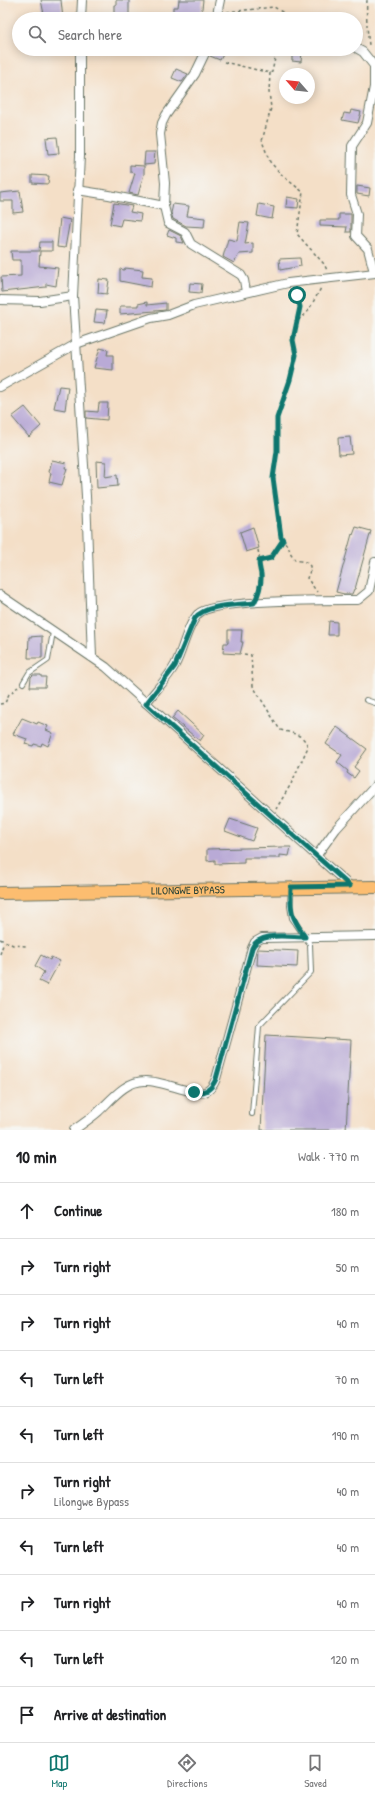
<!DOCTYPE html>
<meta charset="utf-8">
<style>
:root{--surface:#fff;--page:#f6f6f6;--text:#202124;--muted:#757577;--line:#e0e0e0;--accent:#0f766e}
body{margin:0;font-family:"Patrick Hand",sans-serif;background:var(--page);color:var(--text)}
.compass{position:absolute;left:279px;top:68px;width:36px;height:36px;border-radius:50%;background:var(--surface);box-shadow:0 2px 10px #0003;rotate:298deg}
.stop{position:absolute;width:12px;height:12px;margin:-9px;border:3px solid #0f766e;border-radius:50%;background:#fff}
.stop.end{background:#0f766e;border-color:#fff;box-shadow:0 1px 4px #0008}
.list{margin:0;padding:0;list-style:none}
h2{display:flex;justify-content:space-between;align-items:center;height:52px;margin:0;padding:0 16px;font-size:17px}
h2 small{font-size:13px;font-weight:400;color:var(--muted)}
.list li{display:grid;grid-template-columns:26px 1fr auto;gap:12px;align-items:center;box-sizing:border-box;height:56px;padding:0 16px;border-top:1px solid var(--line)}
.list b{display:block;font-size:15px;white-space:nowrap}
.list p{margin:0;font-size:13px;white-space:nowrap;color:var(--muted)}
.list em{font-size:13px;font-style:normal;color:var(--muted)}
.icon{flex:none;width:22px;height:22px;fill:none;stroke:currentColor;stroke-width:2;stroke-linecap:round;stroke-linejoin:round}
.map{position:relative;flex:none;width:375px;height:1130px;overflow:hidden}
.search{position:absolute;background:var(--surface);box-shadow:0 2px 10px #0003;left:12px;right:12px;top:12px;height:44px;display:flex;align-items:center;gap:10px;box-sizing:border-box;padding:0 14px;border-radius:22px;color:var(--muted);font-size:15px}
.sheet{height:612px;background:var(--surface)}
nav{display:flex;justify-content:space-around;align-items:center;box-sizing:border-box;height:56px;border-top:1px solid var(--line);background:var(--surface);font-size:11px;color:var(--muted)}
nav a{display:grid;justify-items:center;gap:2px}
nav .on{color:var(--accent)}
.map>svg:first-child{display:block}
.building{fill:#b9aad6}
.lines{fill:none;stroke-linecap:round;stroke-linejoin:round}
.service-casing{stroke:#6a7667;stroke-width:6}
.minor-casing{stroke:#6a7667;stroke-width:10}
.primary-casing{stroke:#6a7667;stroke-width:14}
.path{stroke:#6a7667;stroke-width:1.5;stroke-dasharray:3 3;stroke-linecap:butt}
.service{stroke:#fff;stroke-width:4}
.minor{stroke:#fff;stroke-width:8}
.primary{stroke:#fcbd6f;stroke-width:12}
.route{stroke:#0f766e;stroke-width:5}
.labels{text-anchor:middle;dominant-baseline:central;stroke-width:3.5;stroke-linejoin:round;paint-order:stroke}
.street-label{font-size:11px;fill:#1f3d34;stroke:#f6f6f2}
</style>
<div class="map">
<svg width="375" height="1130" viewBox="0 0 375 1130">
<rect width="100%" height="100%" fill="#f6f6f2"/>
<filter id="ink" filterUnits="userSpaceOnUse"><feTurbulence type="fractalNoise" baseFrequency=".025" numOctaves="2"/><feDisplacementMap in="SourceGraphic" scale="8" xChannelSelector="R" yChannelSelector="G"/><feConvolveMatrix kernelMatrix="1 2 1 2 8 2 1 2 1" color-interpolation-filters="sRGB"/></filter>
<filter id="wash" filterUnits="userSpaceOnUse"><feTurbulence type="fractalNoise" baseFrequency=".012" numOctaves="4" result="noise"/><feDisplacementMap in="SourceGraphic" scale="16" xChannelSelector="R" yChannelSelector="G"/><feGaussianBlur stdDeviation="0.9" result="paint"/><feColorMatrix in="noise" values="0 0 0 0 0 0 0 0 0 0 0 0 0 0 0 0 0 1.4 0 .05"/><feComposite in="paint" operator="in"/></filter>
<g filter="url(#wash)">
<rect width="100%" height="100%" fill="#f4dfc7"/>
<g id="blocks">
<g class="building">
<path d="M41,0H61L63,19H45Z"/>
<path d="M116,0H129V19H116V17H114V5H116Z"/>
<path d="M179,0H203L201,17L173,16V7H178Z"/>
<path d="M212,49L225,51L220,60L210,56Z"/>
<path d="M292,50L302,51L301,62L292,61Z"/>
<path d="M176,69L188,74L182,82L172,78Z"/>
<path d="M351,110L361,112L358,123L342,120L344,113L350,114Z"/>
<path d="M57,137L59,153L48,154L46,138Z"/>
<path d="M145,152H155L154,164L144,165Z"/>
<path d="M130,165L144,166V174L138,195L129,193L135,173L130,172Z"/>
<path d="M32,175L49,176L48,184L32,183Z"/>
<path d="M357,186L370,188L369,196L357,194Z"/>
<path d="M20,191L23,212L13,213V201H0V193Z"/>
<path d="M287,197L299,199L298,208L286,207Z"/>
<path d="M114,203L132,206L130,212L141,214L140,221L122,219L120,226L110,224Z"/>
<path d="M173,204L189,206L187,216L205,218L204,227L186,226L173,219L171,213Z"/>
<path d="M259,204L274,207L272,219L257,216Z"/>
<path d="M339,214H351V232H346L347,227L320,226V220H339Z"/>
<path d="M60,218L70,220L65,248L57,247Z"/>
<path d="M240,222L249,223L245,244L253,243V253L239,254L234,263L223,257L228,239L237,241Z"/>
<path d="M169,230L181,236L184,243L176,242V238L167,235Z"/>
<path d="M40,242H52V251H40L39,266L58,268L56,286L46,284V287L2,292L1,277L21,276V260H12L11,251H39Z"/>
<path d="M300,258L301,266L280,270L279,259Z"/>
<path d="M125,268L143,270L142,277L152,278L151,287L120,281V269L124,270Z"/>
<path d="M99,279L109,280L107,294L98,293Z"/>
<path d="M190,283L202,284L201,293L189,292Z"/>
<path d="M147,302V305L166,303V310L120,314V306H138V304Z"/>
<path d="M96,310L107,311L105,323L94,322Z"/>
<path d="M100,348L108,350L107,355H113V370L94,368Z"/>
<path d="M59,386L68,387L65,410L54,408Z"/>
<path d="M99,403H108L107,420L86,418V411L98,412Z"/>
<path d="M25,407L41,426L29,437L12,417Z"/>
<path d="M350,437L352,454L339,455L338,438Z"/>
<path d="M52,460L66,463L65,468H67L62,485L49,482L51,473L49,472Z"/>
<path d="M96,461L106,462L105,477L117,475L118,486L97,488Z"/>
<path d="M253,527L259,548L246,552L240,532Z"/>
<path d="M356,527L371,531L355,589H354L352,594H344L336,592L352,534L353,535Z"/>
<path d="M329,621L337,622V635H328Z"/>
<path d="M228,630H242L241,642H243L240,654L223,653L224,643H228Z"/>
<path d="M42,636V658H28L29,637Z"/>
<path d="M33,675H41V677H46L45,687H30L31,677Z"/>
<path d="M178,711L204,735L200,741L172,718Z"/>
<path d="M22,718L37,724L38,722L48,726L46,730L53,733L48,746L42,743L41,746L34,744L33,746L25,744L27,739L13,734Z"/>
<path d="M337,727L367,749L354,767L359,771L354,778L347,773L348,771L337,762L342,755L326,744Z"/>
<path d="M230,819L257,828L252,841L225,831Z"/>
<path d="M283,847H291L289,856L280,855V858H244V863L215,864V860L207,861V849Z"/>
<path d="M258,949L298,951L297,967L257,965Z"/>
<path d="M41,955L50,960L51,957L60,961L47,985L39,981L44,972L35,966Z"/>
<path d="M266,1035L351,1040L346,1130H261Z"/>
</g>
</g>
</g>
<g filter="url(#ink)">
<use href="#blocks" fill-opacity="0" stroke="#6a7667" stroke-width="1"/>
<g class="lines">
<g class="service-casing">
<g id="service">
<path d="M23,683L29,673L48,660L53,632"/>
<path d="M366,700L375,703"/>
<path d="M252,1114L259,1026L311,972L310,944L292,918L290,906L291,889"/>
</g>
</g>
<g class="minor-casing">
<g id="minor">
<path d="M81,19L82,0"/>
<path d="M216,19L220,0"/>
<path d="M356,48L363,52L375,67"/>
<path d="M80,49V156L73,296L86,496L92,657"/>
<path d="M77,190L109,195L164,206L168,223L185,232L191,244L241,275L244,280L246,292"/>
<path d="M164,206L165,183L160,134L162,123L166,115L195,74L207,49"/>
<path d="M374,272L368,249L356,236L357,214L351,195L352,146L367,123L374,87V67"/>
<path d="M0,300L40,301L73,296"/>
<path d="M0,387L76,344L151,318L168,315L194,305L288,283L375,273"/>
<path d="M0,595L106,667L350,886"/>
<path d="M146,703C155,691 168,678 175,665C183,650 187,626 198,614C211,599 333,600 358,600L369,591L375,562"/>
<path d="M317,855L336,829L375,786"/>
<path d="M74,1130C82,1124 90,1119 98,1112C112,1099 125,1081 145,1081C161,1080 194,1096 205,1092C211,1090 214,1084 216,1079L252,948L255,942L262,938L375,936"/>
</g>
</g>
<g class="primary-casing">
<g id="primary">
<path id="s1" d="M0,893L375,887"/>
</g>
</g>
<g class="path">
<path d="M367,0C366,15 367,29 369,45"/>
<path d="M227,12L274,7L282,12L281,19"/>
<path d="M224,62L270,73L272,72L277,49"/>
<path d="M270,73L269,92L271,108L262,141L270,162L284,177L303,192L297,234L324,264L327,270"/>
<path d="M294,292L297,295L300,307L293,340L296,355L290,380L277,418V451L273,478L281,537L289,548L290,552L295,560L306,562L310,566V571L307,578L317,592"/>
<path d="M298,320L307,313L321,288"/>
<path d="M258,550C261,565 260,579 258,594"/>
<path d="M259,561L271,558L283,540"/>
<path d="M244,654L251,655L253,686L280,730C292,733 304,734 308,747L291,784L276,809"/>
<path d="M0,704L5,703L9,694L18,687"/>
<path d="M0,939L13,945L26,946"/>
<path d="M0,954L4,942"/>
</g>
<use href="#service" class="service"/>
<use href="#minor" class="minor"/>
<use href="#primary" class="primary"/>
</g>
</g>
<g class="lines" filter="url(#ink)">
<path class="route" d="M194,1092C206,1093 211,1090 216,1079L252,948C260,931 289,937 305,937C291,916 290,912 291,887L350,886L146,704L175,666L195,618C206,604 237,605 254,603C258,596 262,583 261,574C260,569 259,567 259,561L271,558L283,540L281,537L273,478L277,451V418L290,380L296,355L293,340L300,307L297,295"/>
</g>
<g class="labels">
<g class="street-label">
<text stroke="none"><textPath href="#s1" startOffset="188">LILONGWE BYPASS</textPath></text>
</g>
</g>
</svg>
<svg class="compass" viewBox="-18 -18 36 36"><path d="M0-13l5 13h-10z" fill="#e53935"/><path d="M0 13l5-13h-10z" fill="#757577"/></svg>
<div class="stop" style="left:297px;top:295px"></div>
<div class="stop end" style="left:194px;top:1092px"></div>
<div class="search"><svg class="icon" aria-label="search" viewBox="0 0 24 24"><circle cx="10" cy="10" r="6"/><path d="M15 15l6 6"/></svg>Search here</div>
</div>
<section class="sheet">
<h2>10 min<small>Walk · 770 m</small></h2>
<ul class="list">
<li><svg class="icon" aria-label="ahead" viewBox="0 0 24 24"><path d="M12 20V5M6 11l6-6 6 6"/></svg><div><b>Continue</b></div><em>180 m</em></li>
<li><svg class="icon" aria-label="right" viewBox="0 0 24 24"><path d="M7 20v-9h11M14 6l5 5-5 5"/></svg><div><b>Turn right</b></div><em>50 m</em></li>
<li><svg class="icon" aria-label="right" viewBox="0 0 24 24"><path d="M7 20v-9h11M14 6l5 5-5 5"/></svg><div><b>Turn right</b></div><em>40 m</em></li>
<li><svg class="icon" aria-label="left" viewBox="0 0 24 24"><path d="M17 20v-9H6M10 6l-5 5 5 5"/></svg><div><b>Turn left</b></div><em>70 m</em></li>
<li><svg class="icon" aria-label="left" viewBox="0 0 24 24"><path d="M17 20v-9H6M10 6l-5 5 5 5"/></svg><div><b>Turn left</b></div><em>190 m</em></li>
<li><svg class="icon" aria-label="right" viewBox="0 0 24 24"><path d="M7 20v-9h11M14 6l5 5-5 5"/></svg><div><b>Turn right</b><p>Lilongwe Bypass</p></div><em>40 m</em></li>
<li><svg class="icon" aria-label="left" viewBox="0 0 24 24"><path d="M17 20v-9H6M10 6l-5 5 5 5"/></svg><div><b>Turn left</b></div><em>40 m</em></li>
<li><svg class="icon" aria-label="right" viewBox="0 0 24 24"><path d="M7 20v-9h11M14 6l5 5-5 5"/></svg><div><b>Turn right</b></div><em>40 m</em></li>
<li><svg class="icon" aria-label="left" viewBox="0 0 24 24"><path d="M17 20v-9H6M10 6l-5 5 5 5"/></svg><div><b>Turn left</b></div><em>120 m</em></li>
<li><svg class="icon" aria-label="arrive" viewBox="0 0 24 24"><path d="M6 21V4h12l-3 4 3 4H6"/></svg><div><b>Arrive at destination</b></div></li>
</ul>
</section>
<nav>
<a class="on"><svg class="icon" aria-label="map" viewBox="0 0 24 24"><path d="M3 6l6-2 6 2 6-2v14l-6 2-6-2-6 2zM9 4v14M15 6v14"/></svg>Map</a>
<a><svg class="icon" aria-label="directions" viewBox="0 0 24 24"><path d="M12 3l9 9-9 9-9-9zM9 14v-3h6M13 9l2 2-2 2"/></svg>Directions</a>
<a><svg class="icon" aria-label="saved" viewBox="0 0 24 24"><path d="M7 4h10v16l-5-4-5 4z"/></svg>Saved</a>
</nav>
